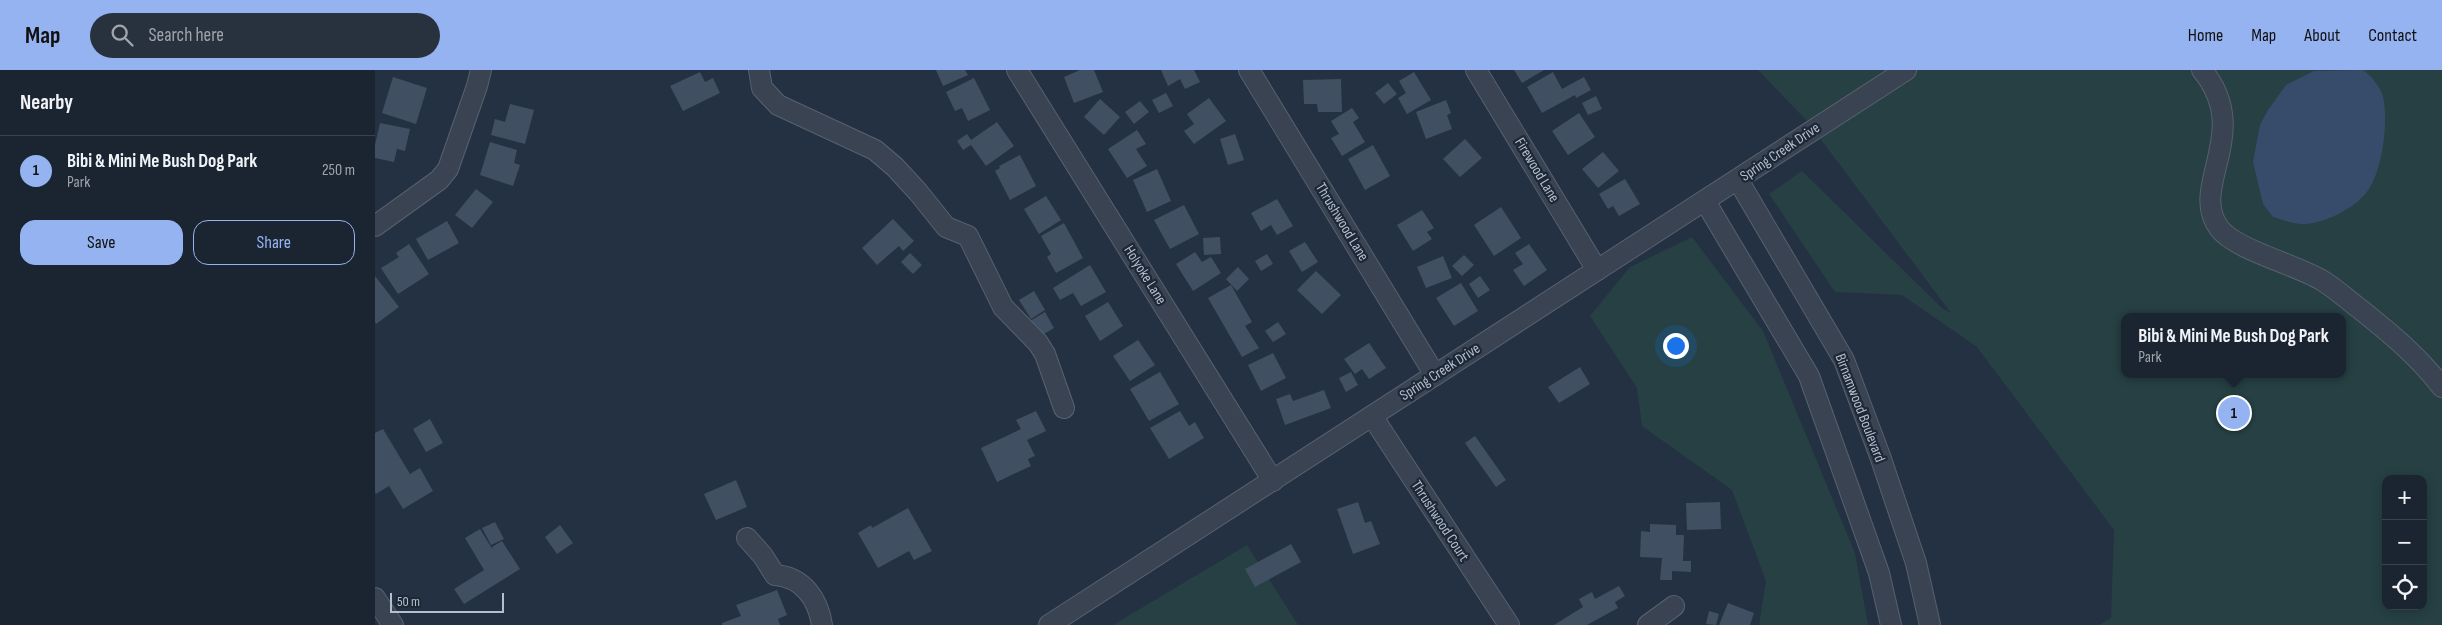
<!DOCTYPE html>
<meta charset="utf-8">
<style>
:root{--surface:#1b2532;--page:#28313e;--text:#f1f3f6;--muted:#a0a5ac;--line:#39424d;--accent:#95b2f1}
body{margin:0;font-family:"Sofia Sans Condensed",sans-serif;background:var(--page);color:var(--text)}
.controls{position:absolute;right:15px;bottom:15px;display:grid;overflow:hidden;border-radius:10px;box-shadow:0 2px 12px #0003}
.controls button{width:45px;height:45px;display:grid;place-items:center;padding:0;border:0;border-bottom:1px solid var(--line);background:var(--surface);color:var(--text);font:25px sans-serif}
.scale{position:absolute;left:15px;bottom:12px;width:114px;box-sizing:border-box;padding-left:5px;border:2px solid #b6becc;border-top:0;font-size:14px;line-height:18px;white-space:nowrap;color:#b6becc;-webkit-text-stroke:4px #1d2837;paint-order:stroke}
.you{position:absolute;left:1300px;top:275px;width:18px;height:18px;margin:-12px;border:4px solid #fff;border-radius:50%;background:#1a73e8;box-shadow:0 0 0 8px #1a73e833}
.badge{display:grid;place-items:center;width:32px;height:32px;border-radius:50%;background:var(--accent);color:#111;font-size:16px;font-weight:700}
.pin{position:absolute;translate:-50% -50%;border:2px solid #fff;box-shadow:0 1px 5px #0006}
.popup{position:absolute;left:1746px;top:243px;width:225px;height:65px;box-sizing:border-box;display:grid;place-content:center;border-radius:10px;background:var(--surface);filter:drop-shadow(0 1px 4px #0005);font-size:16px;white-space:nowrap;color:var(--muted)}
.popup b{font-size:19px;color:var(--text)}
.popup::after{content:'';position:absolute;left:50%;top:100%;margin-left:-10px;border:10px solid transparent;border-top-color:var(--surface)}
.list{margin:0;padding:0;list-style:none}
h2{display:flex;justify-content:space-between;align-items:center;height:65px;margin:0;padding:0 20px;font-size:21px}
h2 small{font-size:16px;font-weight:400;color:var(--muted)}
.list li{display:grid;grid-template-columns:32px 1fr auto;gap:15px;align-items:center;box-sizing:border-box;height:70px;padding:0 20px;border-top:1px solid var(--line)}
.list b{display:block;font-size:19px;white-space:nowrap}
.list p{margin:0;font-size:16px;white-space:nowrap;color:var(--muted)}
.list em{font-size:16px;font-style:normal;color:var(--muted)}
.actions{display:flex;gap:10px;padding:15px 20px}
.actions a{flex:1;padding:11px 0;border:1px solid var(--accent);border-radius:15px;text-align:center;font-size:18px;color:var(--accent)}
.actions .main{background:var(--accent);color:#111}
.icon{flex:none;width:28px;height:28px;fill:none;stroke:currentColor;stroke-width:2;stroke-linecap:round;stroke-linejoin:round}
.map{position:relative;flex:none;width:2067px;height:555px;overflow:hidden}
header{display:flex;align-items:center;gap:30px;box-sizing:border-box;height:70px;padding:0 25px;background:var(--accent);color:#111}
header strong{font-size:24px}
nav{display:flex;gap:28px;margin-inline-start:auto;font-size:18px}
.search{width:350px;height:45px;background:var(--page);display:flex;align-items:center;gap:12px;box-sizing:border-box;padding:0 18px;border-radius:28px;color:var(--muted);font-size:19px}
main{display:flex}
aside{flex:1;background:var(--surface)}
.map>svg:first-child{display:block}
.green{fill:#264043;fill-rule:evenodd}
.water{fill:#374c6b}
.building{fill:#404f62}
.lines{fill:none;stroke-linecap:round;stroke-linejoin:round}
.minor-casing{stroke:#57616f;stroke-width:22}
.minor{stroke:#394352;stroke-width:20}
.labels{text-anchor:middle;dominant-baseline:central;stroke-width:4.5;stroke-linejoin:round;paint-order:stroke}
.street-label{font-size:15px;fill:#b6becc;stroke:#1d2837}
</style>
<header>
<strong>Map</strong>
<div class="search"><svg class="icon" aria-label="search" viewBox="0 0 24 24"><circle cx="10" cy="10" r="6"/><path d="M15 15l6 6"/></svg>Search here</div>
<nav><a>Home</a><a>Map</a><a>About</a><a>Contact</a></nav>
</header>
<main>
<aside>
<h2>Nearby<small></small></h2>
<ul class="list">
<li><span class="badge">1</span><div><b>Bibi &amp; Mini Me Bush Dog Park</b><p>Park</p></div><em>250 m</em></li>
</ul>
<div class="actions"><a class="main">Save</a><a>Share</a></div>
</aside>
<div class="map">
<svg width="2067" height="555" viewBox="0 0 2067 555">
<rect width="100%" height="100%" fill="#243142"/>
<g class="green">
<path d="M1383,0H2067V555H1724L1736,548L1739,460L1602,277L1527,225L1460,222L1394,124L1427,101L1568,239L1576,243L1432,51ZM1750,247H1968V304H1750ZM2011,409H2048V536H2011Z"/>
<path d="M1317,167L1388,261L1480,483L1493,555H1384L1391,511L1357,420L1267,356L1262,318L1215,246L1255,197Z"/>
<path d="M872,475L923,555H738Z"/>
</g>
<path class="water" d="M1988,0C1996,5 2006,18 2008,27C2014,51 2007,104 1991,123C1978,139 1952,152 1931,154C1920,155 1908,150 1898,147L1888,134L1878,92L1885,55L1893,40L1911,15L1939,1Z"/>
<g class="building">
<path d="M561,0H590L593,5L568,16Z"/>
<path d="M705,0H719L728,22L699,33L689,7Z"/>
<path d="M786,0H819L825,12L810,19L805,9L793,16Z"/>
<path d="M1139,0H1169L1147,13Z"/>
<path d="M325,2L330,12L338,8L345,23L308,41L295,16Z"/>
<path d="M1039,2L1056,30L1032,44L1023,28L1031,23L1024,11Z"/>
<path d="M1178,2L1187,19L1209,7L1216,20L1201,28L1200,25L1167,43L1152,17Z"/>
<path d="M18,7L52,18L41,54L7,43Z"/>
<path d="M599,8L615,40L593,51L587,38L580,41L571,22Z"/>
<path d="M966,9L967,42H943L942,34H929L928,10Z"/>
<path d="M1013,13L1022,24L1009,34L1000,23Z"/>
<path d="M791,23L798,36L784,43L777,30Z"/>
<path d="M1221,26L1227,39L1213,45L1207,33Z"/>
<path d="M834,28L851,51L819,74L809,61L819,54L812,44Z"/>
<path d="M725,29L745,47L729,65L709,47Z"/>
<path d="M1071,30L1076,43L1072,45L1077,59L1051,69L1041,42Z"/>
<path d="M765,31L774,42L759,54L750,42Z"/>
<path d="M135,34L159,40L150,74L116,65L120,49L130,52Z"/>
<path d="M977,38L984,48L978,52L990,72L967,86L956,68L964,64L956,51Z"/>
<path d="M1204,43L1220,67L1193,85L1177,61Z"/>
<path d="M622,52L639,76L611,96L596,75L588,80L582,71L592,64L596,70Z"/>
<path d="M5,53L35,59L30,81L22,79L19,92L0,88V75Z"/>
<path d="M762,60L771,74L761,79L772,96L752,108L733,79Z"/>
<path d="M860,64L869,90L853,95L845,69Z"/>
<path d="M1090,69L1107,88L1085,107L1068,89Z"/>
<path d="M115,72L142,80L139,93L145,95L138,116L105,105Z"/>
<path d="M998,75L1015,106L990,120L973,89Z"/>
<path d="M1228,82L1244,101L1223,118L1207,99Z"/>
<path d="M645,85L661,116L635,130L620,101L625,98L624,96Z"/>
<path d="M782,99L796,131L772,142L758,110Z"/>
<path d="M1250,109L1265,134L1244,146L1238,136L1233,139L1224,124Z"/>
<path d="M101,119L118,132L97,158L80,145Z"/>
<path d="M671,126L686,150L664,164L649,139Z"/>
<path d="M902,129L918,156L902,165L896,155L886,161L876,143Z"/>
<path d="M809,135L824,164L795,179L779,150Z"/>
<path d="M1126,137L1146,168L1119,186L1099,155Z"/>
<path d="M1047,140L1059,158L1052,162L1057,169L1038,181L1022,155Z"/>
<path d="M518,149L539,171L528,181L524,176L502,195L487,178Z"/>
<path d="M72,151L84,173L53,190L41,169Z"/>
<path d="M689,153L708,188L681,203L672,187L676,184L666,166Z"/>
<path d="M845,167L846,184L829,185L828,168Z"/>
<path d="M930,172L943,192L927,202L914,181Z"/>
<path d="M34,174L54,204L23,224L6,198L24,187L21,183Z"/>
<path d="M1154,174L1172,200L1149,216L1138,200L1148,194L1140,183Z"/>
<path d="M820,182L827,192L836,187L846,203L818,221L801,194Z"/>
<path d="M535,183L547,195L538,204L526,192Z"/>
<path d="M892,184L898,194L886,201L880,191Z"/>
<path d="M1089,185L1099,195L1087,206L1077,196Z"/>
<path d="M1068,186L1077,208L1051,218L1042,197Z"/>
<path d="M715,195L731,222L706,236L698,223L685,230L678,218Z"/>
<path d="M863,197L874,209L862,221L851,209Z"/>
<path d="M941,201L966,225L947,244L922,220Z"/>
<path d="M0,206L24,237L1,254L0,252Z"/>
<path d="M1105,206L1115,220L1103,228L1094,214Z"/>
<path d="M1086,213L1103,241L1079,256L1061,228Z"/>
<path d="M856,215L877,252L870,256L884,278L867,287L833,228Z"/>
<path d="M659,221L670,240L656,249L644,230Z"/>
<path d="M733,232L748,256L725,271L710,246Z"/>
<path d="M670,242L679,258L664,267L655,251Z"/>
<path d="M903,252L911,264L898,272L890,261Z"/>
<path d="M763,270L780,295L755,311L738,286Z"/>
<path d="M994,273L1011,298L994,309L987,299L980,304L969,289Z"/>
<path d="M898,283L911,308L886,321L873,295Z"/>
<path d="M1205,297L1215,314L1184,333L1173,317Z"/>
<path d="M785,302L804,334L774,351L755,319Z"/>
<path d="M976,302L983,315L971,322L964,308Z"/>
<path d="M949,320L956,338L910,355L901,329L915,324L918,331Z"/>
<path d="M661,341L671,361L652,370L660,386L653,389L656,396L622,412L606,378L646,359L641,350Z"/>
<path d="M805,341L814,356L820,352L829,368L794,389L775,358Z"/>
<path d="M55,349L68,373L51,382L38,359Z"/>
<path d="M8,359L35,404L45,398L58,421L28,439L14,416L1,424L0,422V363Z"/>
<path d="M1100,366L1131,410L1121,417L1090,373Z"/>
<path d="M361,410L372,437L341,450L329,424Z"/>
<path d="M983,432L990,453L996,451L1005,474L978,484L962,439Z"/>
<path d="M1345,432L1346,459L1312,460L1311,433Z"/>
<path d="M533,438L557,481L539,490L534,481L503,498L483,463L496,455L497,458Z"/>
<path d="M120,452L129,469L116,475L107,458Z"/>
<path d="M1275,454L1301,455V465H1309L1308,491H1316V502L1297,501V510H1285L1287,488L1265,487L1266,461L1275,462Z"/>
<path d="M185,455L198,473L182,484L170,467Z"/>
<path d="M105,459L118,480L117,477L127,471L145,499L89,534L79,519L109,500L90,468Z"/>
<path d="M916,474L926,492L880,517L870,499Z"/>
<path d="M1244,516L1250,526L1240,532L1243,538L1212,555H1179L1208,537L1204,529L1217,522L1220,529Z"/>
<path d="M402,520L412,545L403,549L405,555H347V553L366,546L361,535Z"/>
<path d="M1353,533L1379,543L1375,555H1344Z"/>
<path d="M1334,541L1344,544L1341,555L1331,554Z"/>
</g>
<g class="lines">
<g class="minor-casing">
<g id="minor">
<path d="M384,0L387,18L403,35L500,80L520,97L543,122L571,157L593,166L628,237L663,273L670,284L689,338"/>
<path d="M642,0L898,411"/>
<path d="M874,0L1060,305"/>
<path d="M1101,0L1222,200"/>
<path d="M1827,0C1879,63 1813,116 1844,158C1860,180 1923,195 1948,211C1961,219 1973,230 1985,239C2016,264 2042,285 2067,317"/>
<path d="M1363,110L1469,290L1505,386L1541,493L1555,555"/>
<path d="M1330,131L1434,306L1504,503L1516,555"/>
<path d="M0,156L64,110L73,99L102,16L106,0"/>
<path d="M997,346L1134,555"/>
<path d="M372,468L388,486L400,505C428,507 443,529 447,555"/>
<path d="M0,528L18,555"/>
<path d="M674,555L1531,0"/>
<path d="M1273,555L1299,536"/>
</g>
</g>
<use href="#minor" class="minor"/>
</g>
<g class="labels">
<g class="street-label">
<text transform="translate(1405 82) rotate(-34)">Spring Creek Drive</text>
<text transform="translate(1162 100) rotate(59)">Firewood Lane</text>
<text transform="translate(967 152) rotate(59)">Thrushwood Lane</text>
<text transform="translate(770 205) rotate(58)">Holyoke Lane</text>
<text transform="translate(1065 302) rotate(-33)">Spring Creek Drive</text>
<text transform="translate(1485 338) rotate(69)">Birnamwood Boulevard</text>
<text transform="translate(1065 451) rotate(57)">Thrushwood Court</text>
</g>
</g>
</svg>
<div class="controls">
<button>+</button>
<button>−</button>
<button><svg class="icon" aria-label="locate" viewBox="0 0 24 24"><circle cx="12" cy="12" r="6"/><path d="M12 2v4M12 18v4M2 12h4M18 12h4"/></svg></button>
</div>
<div class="scale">50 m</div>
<div class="you"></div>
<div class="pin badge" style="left:1859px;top:343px">1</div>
<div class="popup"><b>Bibi &amp; Mini Me Bush Dog Park</b>Park</div>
</div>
</main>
